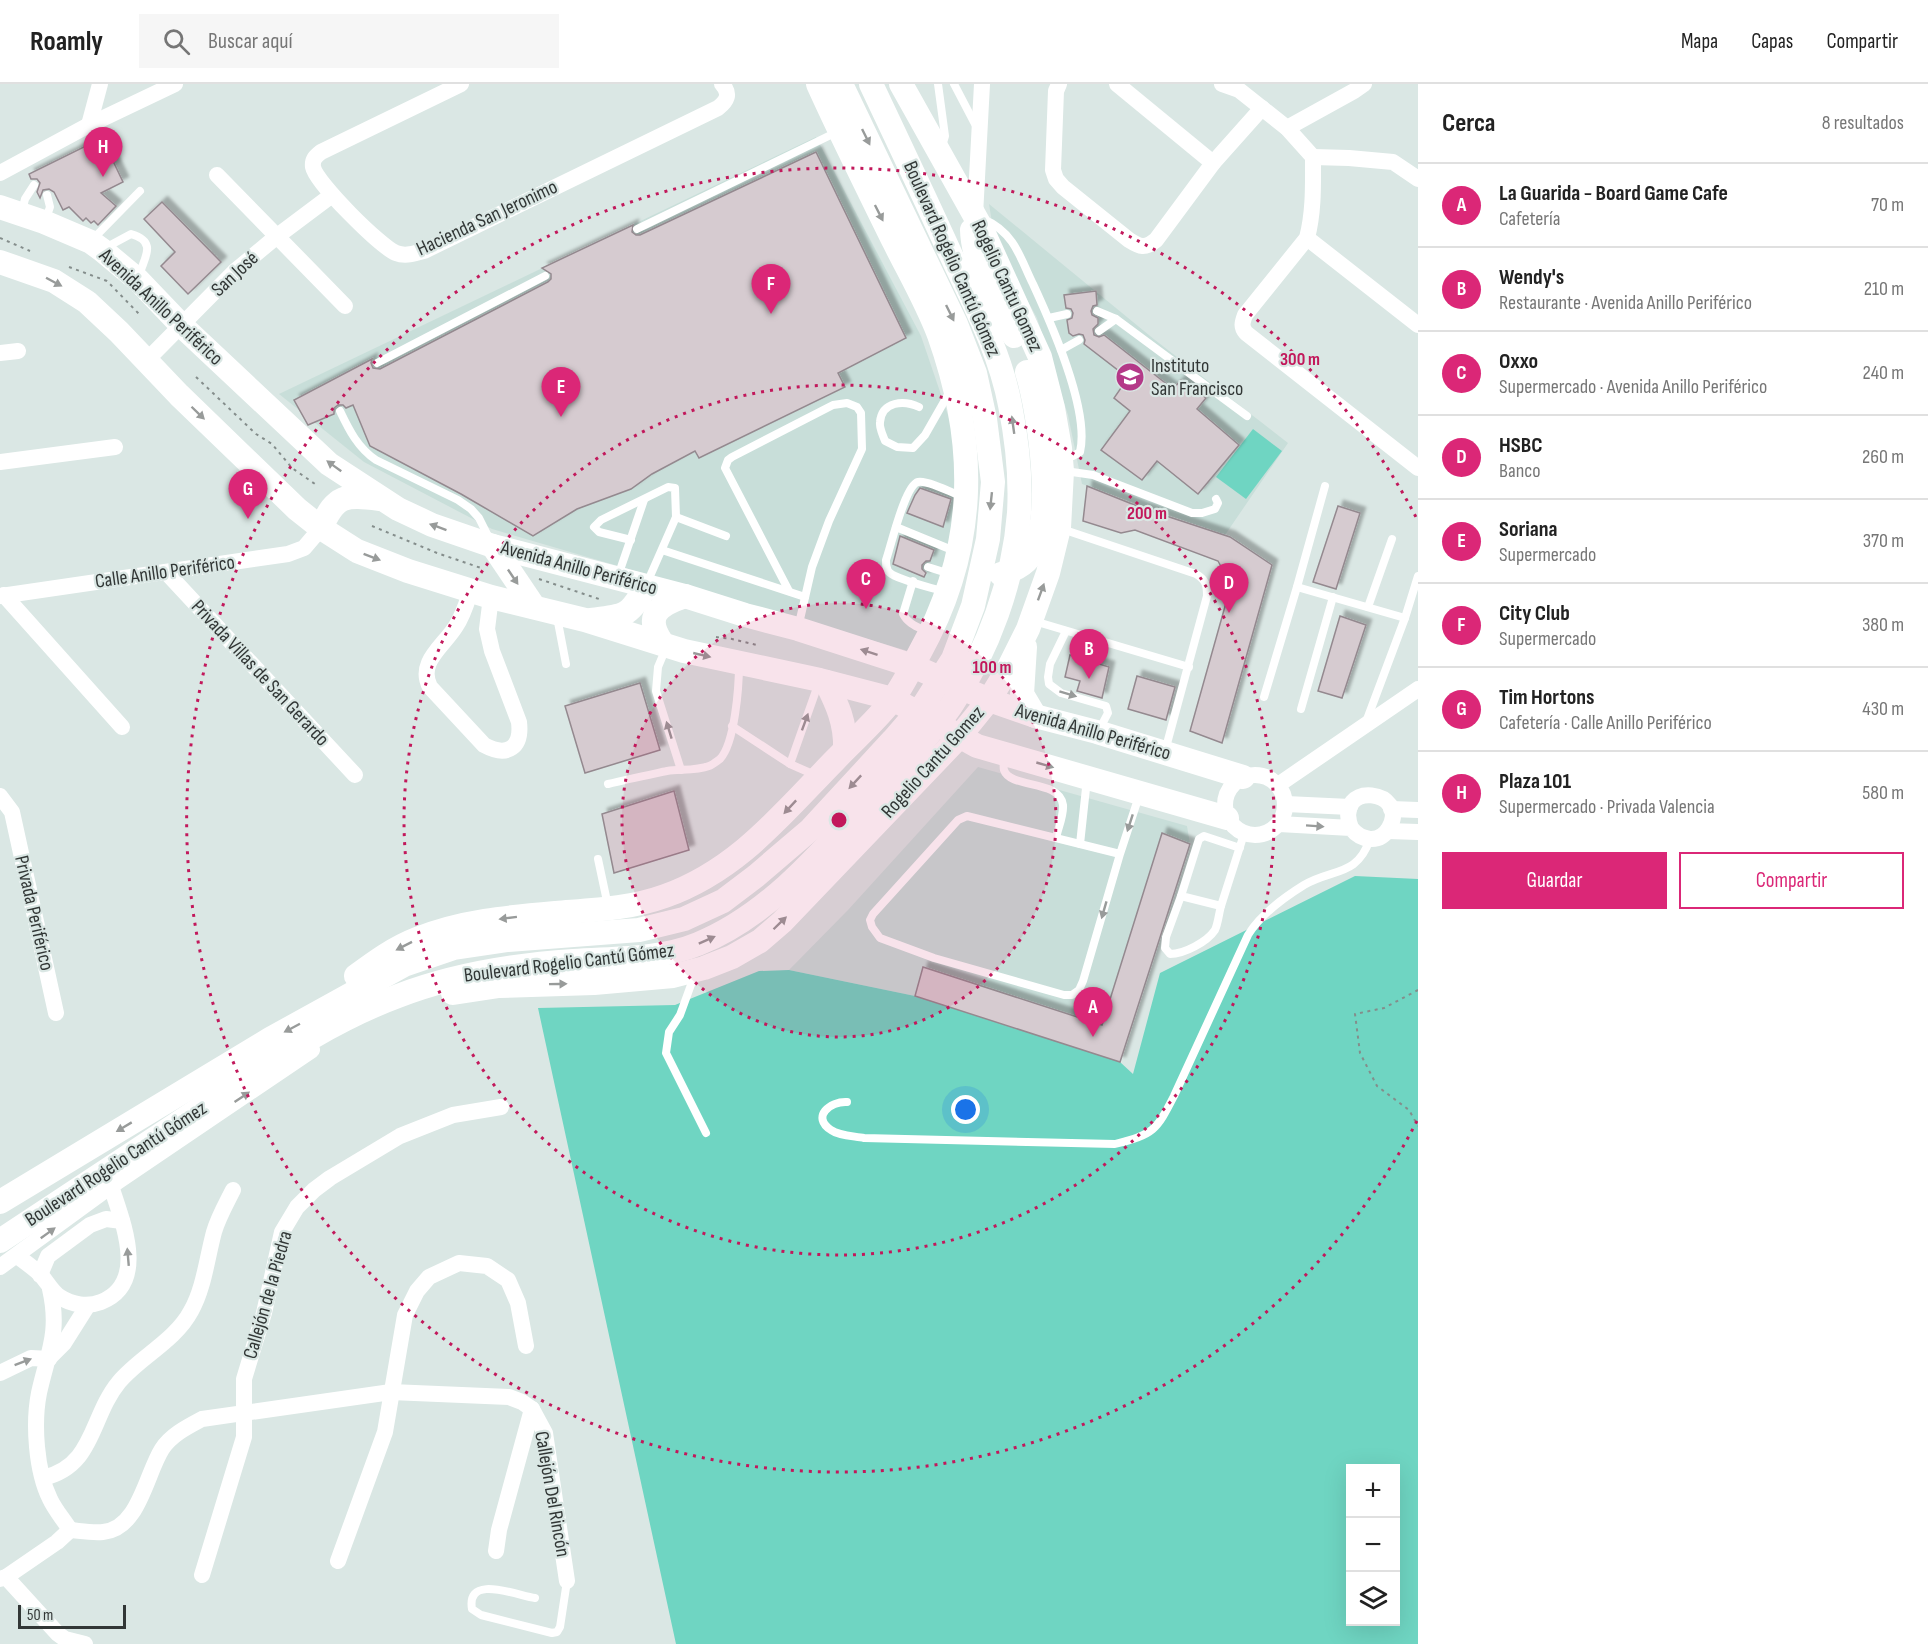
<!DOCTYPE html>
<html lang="es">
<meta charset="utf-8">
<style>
:root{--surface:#fff;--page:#f6f6f6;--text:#222;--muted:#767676;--line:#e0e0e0;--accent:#db2777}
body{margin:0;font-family:"Sofia Sans Condensed",sans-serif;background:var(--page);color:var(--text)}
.controls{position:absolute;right:18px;bottom:18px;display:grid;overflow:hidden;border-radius:0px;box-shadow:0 6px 24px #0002}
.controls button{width:54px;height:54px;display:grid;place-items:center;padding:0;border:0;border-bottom:2px solid var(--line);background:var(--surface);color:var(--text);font:30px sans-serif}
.scale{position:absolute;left:18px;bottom:15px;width:108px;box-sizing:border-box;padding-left:6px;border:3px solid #323736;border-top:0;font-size:16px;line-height:21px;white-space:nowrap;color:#323736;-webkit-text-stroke:4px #dae7e4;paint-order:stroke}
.you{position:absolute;left:966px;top:1026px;width:21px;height:21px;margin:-15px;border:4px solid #fff;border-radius:50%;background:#1a73e8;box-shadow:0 0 0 9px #1a73e833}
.badge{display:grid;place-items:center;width:39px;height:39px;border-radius:50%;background:var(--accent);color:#fff;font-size:20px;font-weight:700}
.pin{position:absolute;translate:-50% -50px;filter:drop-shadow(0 2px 3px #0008)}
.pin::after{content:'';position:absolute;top:32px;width:21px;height:18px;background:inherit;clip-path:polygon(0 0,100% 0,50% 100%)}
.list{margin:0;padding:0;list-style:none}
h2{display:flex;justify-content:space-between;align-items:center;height:78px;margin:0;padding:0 24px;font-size:26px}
h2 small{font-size:20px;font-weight:400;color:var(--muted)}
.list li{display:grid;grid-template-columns:39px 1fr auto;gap:18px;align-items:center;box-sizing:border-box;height:84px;padding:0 24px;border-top:2px solid var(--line)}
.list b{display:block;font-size:22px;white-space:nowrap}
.list p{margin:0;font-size:20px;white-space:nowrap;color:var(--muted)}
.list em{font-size:20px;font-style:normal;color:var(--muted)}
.actions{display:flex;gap:12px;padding:18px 24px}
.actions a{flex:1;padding:14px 0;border:2px solid var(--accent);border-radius:0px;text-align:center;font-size:21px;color:var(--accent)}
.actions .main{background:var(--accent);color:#fff}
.icon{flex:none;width:33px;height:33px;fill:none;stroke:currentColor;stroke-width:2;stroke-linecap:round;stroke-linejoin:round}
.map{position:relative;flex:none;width:1418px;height:1560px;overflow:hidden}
header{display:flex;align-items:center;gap:36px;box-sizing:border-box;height:84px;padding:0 30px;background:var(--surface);border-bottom:2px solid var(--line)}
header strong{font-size:28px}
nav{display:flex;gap:33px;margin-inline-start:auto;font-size:21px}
.search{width:420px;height:54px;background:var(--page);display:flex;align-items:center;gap:15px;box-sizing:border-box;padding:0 21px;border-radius:0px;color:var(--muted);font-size:22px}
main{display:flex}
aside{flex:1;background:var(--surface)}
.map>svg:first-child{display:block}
.built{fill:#c8ded9}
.green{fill:#6fd5c2;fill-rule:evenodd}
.building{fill:#d6cbd0;stroke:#94898f;stroke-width:1.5;filter:url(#shadow)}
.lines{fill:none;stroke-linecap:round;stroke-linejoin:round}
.path{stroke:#848d8b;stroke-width:2;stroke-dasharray:3 4.5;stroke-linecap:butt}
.lane{stroke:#fff;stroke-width:8}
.street{stroke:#fff;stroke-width:16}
.secondary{stroke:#fff;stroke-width:24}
.oneway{fill:#989b9a}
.ring{fill:none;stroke:#c2185b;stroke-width:3;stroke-dasharray:3 6}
.labels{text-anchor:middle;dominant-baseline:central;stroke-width:4.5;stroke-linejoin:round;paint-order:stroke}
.street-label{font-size:20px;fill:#323736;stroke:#dae7e4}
.poi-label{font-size:20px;fill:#323736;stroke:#dae7e4;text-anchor:start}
.centre{fill:#c2185b;stroke:#dae7e4;stroke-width:3}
.ring-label{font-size:18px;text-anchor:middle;font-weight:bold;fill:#c2185b;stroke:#dae7e4;stroke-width:4.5;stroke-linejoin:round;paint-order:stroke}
</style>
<header>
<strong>Roamly</strong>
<div class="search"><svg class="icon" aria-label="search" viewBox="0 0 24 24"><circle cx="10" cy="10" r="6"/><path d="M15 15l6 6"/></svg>Buscar aquí</div>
<nav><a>Mapa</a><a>Capas</a><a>Compartir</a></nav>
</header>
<main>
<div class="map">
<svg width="1418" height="1560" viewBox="0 0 1418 1560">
<defs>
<filter id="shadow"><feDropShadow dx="5.5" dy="-5.5" stdDeviation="1.5" flood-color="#0004"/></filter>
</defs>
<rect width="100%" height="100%" fill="#dae7e4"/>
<g class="built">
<path d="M816,53L921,252L951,340L958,401L952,458L936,514L908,567L492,445L364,378L279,310Z"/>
<path d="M989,120L1155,256L1288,359L1225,451L1082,400L1068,331L1037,234L995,157Z"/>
<path d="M978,683L1187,742L1190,760L1120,978L915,912L789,886L848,826Z"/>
</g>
<g class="green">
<path d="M1253,345L1282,367L1246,415L1216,393Z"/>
<path d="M1355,792L1418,795V1560H676L538,924L675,921L759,887L789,886L915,912L1120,978L1133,990L1160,889ZM1350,1384H1396V1538H1350Z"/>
</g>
<g class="building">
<path d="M102,54L123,98L101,109L116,122L98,141L94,137L91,139L86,134L83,137L69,123L63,126L54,108L49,105L43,106L40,114L37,108L40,99L37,95H31L29,90Z"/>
<path d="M816,68L906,254L838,289L845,303L699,374L695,367L652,390L631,405L577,425L533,452L461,410L370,362L353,321L346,324L343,321H338L334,324V330L308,341L294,316L372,275L371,279L373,284L380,285L548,198L551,195V190L542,184L633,141L632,148L636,151H640Z"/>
<path d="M162,118L221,178L188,210L161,182L175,168L144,135Z"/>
<path d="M1096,207L1097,221L1093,222L1091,227L1092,231L1098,234V240L1093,245L1094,251L1099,253L1104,251L1173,305L1181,296L1206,314L1197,325L1239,361L1198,410L1157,377L1142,396L1101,366L1130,327L1114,314L1128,294L1084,260L1085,256L1083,251L1079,250L1073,252L1069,249L1067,236L1072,234L1073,229L1071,225L1066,224L1064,211Z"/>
<path d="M1087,402L1142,424L1230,453L1272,481L1222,659L1190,647L1231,501L1218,477L1135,446L1121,449L1083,437Z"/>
<path d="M920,404L951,415L943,443L907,429L915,411Z"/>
<path d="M1338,422L1360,429L1336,505L1313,498Z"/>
<path d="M900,452L934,466L930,477H926L922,481V485L926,489L924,493L893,480Z"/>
<path d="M1340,532L1366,541L1342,614L1318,607Z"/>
<path d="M1070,571L1109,583L1102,614L1077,607L1080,597L1065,593Z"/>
<path d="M1137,592L1175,603L1166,636L1128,625Z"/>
<path d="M640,599L660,666L585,689L565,622Z"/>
<path d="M674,707L689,766L614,789L602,730Z"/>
<path d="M1162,749L1190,760L1120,978L915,912L923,883L1102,941Z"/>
</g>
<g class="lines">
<g class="path">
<path d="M0,154L30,167"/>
<path d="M69,183L107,197L140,231"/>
<path d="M196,293L256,350L272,360L292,384L315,400"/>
<path d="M372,442L437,469L484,485"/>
<path d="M539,495L599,515"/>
<path d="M716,553L732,555L757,561"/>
<path d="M1418,906L1384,924L1355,930L1360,969L1377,1002L1409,1026L1418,1042"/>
</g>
<g class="lane">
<path d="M938,0L945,52L942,62"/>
<path d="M954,0L976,42"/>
<path d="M22,127L25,115L34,101"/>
<path d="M983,135C995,140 1005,148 1012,158C1021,171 1026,186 1033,200C1051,239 1090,326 1080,368L1073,372L1064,373"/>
<path d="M45,137L50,123L47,111"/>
<path d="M637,145L839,47"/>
<path d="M92,156L140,107"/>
<path d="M105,164L131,150C159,158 143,175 139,192"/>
<path d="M1097,227L1116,235L1247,332"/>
<path d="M1049,234L1067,230"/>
<path d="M1099,247L1116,235"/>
<path d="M1061,266L1079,256"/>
<path d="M377,279L545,192"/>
<path d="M919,323C904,316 882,317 880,338C879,344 883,351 885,357L897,363L913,364L925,351L949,309"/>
<path d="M340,327C349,346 358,364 376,376L458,416L471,425L479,434L490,456"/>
<path d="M1065,387L1093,391L1192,429H1202L1215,425L1218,419L1216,415"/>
<path d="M676,433L726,452"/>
<path d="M896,443L957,468"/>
<path d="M1062,445L1196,490C1206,496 1207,501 1207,512L1165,667"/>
<path d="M631,456L599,448L594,443L601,436L668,403L675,404L676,433L647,499"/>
<path d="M662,466L805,513"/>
<path d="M928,483L950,490"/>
<path d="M618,492L644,416"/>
<path d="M913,497L903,530C908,540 918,543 928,548"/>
<path d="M1297,503L1405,534"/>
<path d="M789,507L725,384L728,376L732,373L833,321L847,319L857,323L861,329L862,365L829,437L812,483L798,544"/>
<path d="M945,508C933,504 898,496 890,489C886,486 886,481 886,476C891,462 905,401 918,398C927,396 953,409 963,413"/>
<path d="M1368,523L1392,455"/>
<path d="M557,533L566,580"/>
<path d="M1034,537L1189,583"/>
<path d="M1066,547L1050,580L1048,593L1049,600L1061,609L1106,622L1108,629L1099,646"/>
<path d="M666,564L658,583L656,607L681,686"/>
<path d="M1264,613L1297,503L1325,402"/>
<path d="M1301,625L1333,513"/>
<path d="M1366,638L1405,534L1418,492"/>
<path d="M732,642L790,680L815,691"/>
<path d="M1004,672C1004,676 1003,682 1004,686C1010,705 1060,695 1063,721C1064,731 1058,744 1056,754"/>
<path d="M790,680L819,598"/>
<path d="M608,700C628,695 648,691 667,687C680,685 696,687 709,682C712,681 717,677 720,675C735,659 739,602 739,580"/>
<path d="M1080,760L1087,695"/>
<path d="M1240,764L1204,752L1199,755L1181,812L1221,822L1244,750"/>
<path d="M1120,770L967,732L958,736L873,830L870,836L872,843L880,854L934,874L1064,911H1072L1079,906L1083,897L1120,770L1139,712"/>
<path d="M598,775L608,822"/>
<path d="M1181,812L1166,853L1165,864L1170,870C1184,870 1207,858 1215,846C1218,840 1219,829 1221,822"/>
<path d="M692,890V898L680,931L669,948L666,969L706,1049"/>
<path d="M847,1018C830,1017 811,1033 831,1046C839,1052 854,1052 864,1054L1115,1060C1154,1050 1156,1047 1174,1012L1248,851C1261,830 1283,814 1304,801C1333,784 1357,793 1370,755"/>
<path d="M535,1514C516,1511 466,1490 472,1525L481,1531L552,1549L557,1548L560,1543L567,1497"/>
</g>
<g class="street">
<path d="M461,0L321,68C316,72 312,75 313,83C316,99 381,163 396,169C406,173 415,169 424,167L718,24C727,17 731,10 722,0"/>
<path d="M1059,0L1056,7L1053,86L1056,95L1063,103L1129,156C1140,163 1145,165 1156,156L1213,79L1262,24"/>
<path d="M1117,0L1213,79"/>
<path d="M1222,0L1239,6L1287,44L1313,73"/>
<path d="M89,41L100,0"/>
<path d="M1287,44L1354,7L1364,0"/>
<path d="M1313,73C1313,100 1314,127 1307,154L1245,231C1242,239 1241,243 1246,249L1418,384"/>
<path d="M1313,73L1349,74L1393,78L1418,95"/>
<path d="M0,89L89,41L175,0"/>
<path d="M217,91L345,222"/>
<path d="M975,131L982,0"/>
<path d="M1307,154L1418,241"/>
<path d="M0,269L18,267"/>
<path d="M146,277L234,188L276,153L332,111"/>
<path d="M0,378L115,363"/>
<path d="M166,488L355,691"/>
<path d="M471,506C467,518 463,532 456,542C444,562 417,578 430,603L484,661C508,674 522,663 519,638L492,567L487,545L491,513"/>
<path d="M4,511L122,643"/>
<path d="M0,512L288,470L304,464L321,444"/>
<circle cx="1255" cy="721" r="30"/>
<path d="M1278,701L1418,605"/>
<path d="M0,712L12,728L56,929"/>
<path d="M1286,720L1350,723"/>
<path d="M1391,725L1418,726"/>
<path d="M1279,740L1351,744C1361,757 1380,760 1389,744C1411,706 1333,695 1351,744"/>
<path d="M1388,747L1418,748"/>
<path d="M17,1172C24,1177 32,1183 39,1189C47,1197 51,1207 60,1213C72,1221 88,1223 101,1218C149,1199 122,1137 111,1102"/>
<path d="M0,1183L111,1102L312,966"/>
<path d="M40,1191L48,1172L90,1141L106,1135L122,1137"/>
<path d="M50,1205C60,1249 48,1268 39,1309C33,1339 36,1387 50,1415C55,1426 64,1436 70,1446"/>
<path d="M49,1274L64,1259L88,1221"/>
<path d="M0,1289L31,1274L49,1275"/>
<path d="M43,1394C95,1382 90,1333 119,1298C140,1273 175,1257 191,1227C204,1204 207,1174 214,1148C218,1134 226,1120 233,1106"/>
<path d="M70,1446C81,1447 92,1449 103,1448C139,1445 146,1390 162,1365C171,1351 187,1343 202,1335L391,1308L509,1313L522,1318L532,1325L545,1349L567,1497"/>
<path d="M496,1467L499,1446L532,1325"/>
<path d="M338,1477L385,1348L405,1231L417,1207L429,1193L459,1179L487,1182L508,1196L518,1219L526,1262"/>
<path d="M202,1491L244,1353V1295L264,1229L282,1148L297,1123L314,1106L330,1094L400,1052L453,1031L501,1023"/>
<path d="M6,1493L58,1550L65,1555L85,1560"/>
<path d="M0,1495L6,1493L57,1458L70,1446"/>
</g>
<g class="secondary">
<path d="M0,123L44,138L91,158L102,166L138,196L182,242L329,380L398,425L432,441L493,462L685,512L745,531L798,545L913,582L989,616L1035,632L1097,648L1243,693"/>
<path d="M972,146C973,183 998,220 1014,252"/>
<path d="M0,178L54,197L87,218L119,248L179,311L297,425L321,444L357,467L408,487L491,513L585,536L684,567L820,596L893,615L977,662L1227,734"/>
<path d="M321,444C336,410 345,411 380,415"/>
<path d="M493,462L534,523"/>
<path d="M1001,490C1012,487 1022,483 1029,474C1057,440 1039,328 1027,288"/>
<path d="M591,536C625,532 629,533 646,502"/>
<path d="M663,560C643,532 658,521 685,512"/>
<path d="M1025,563L1022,610L1035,632"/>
<path d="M826,598C837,620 846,639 845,665"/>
<path d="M356,892C375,878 394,864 417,855C461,837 509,833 556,829C593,826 629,825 665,812C738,786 782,730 835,676C854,656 876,637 893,615C903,601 911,585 919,570C977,466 979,363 939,251C927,219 909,188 894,158C868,105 842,53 818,0"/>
<path d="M453,909L499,902L594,899L673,892L704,884L732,873L760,857L782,838L959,653L989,616L1008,585L1028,545L1048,489L1059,444L1062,387L1060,364L1053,324L1040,273L981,143L901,0"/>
<path d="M0,1118L270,955L404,881L454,864L508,856L639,846L684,835L723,817L756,792L811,745L893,656L925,619L953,575L973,522L988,455L993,398L985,335L975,289L956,240L841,0"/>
<path d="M0,1157C70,1111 140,1064 210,1018C270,979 330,937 398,912C455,890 513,881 573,877C614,874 659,876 698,860C772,830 827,762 880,704C904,677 931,651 951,622C988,567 1014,496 1019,429C1021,394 1017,356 1010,321C1000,268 974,220 951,171C925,114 898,57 871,0"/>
</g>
</g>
<defs><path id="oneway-solid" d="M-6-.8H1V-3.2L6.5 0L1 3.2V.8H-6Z" transform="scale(1.5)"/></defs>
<g class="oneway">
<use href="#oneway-solid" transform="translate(866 53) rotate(64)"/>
<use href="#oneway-solid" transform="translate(879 129) rotate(63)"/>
<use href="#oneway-solid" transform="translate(54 198) rotate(28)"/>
<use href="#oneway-solid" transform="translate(950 229) rotate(64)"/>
<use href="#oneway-solid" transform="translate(198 329) rotate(44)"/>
<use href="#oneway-solid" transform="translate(1013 341) rotate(-98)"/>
<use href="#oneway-solid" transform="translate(334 382) rotate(-144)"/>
<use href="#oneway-solid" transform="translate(991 417) rotate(96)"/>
<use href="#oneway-solid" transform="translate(438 443) rotate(-160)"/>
<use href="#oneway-solid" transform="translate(372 473) rotate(21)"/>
<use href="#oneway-solid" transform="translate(513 493) rotate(56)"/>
<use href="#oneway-solid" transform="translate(1041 508) rotate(-70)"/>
<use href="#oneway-solid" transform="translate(869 568) rotate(-162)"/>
<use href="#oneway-solid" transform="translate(702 571) rotate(13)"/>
<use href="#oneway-solid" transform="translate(1068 610) rotate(17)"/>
<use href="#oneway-solid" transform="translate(805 638) rotate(-70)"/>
<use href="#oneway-solid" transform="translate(669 646) rotate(-107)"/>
<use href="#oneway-solid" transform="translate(1045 681) rotate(16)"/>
<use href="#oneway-solid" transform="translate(855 698) rotate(133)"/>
<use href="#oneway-solid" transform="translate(790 723) rotate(133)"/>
<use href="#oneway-solid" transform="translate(1130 739) rotate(108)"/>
<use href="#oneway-solid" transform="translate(1315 742) rotate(4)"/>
<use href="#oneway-solid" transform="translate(1104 826) rotate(106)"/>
<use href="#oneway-solid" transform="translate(508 834) rotate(173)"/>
<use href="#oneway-solid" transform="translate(780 839) rotate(-44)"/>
<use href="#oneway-solid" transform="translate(707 856) rotate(-24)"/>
<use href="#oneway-solid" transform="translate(404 862) rotate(153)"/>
<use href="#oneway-solid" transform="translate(558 900) rotate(-1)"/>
<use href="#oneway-solid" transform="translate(292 944) rotate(152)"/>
<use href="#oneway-solid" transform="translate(242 1013) rotate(-34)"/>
<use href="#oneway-solid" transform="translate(124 1043) rotate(149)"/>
<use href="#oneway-solid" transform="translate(48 1149) rotate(-36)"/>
<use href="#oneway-solid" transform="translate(128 1173) rotate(-95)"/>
<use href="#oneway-solid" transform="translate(23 1278) rotate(-21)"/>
</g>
<circle cx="839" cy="736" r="217" fill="#c2185b" fill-opacity=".12"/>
<g class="ring">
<circle cx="839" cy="736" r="217"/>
<circle cx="839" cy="736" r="435"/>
<path d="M1417 1037A652 652 0 1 1 1417 435"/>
</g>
<defs>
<g id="school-disc" transform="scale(1.5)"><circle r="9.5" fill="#b43888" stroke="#dae7e4"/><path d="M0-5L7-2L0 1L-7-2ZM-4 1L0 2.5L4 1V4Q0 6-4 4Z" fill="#fff"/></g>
</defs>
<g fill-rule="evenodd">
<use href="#school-disc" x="1130" y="293"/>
</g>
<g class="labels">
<g class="street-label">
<text transform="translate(487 134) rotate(-25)">Hacienda San Jeronimo</text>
<text transform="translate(952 175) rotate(66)">Boulevard Rogelio Cantú Gómez</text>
<text transform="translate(235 190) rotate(-43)">San José</text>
<text transform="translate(1007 202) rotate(65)">Rogelio Cantu Gomez</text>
<text transform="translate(161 223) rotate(43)">Avenida Anillo Periférico</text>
<text transform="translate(579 484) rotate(15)">Avenida Anillo Periférico</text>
<text transform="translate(165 488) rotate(-8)">Calle Anillo Periférico</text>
<text transform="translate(260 589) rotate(47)">Privada Villas de San Gerardo</text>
<text transform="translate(1093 648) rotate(16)">Avenida Anillo Periférico</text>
<text transform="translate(933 678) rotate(-48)">Rogelio Cantu Gomez</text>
<text transform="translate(34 829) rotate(77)">Privada Periférico</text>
<text transform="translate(569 879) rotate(-7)">Boulevard Rogelio Cantú Gómez</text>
<text transform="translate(116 1080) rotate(-33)">Boulevard Rogelio Cantú Gómez</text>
<text transform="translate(268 1211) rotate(-74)">Callejón de la Piedra</text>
<text transform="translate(552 1410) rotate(80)">Callejón Del Rincón</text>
</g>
<g class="poi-label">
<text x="1151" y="282">Instituto<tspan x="1151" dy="23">San Francisco</tspan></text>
</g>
</g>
<circle cx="839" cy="736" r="9" class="centre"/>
<g class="ring-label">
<text x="1300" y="281">300 m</text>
<text x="1147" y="435">200 m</text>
<text x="992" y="589">100 m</text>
</g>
</svg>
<div class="controls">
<button>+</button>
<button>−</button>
<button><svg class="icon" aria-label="layers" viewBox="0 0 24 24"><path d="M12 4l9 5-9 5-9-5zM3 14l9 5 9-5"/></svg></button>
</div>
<div class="scale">50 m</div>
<div class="you"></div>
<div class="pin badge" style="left:1093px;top:953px">A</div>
<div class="pin badge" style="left:1089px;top:595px">B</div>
<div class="pin badge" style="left:866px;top:525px">C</div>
<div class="pin badge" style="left:1229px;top:529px">D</div>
<div class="pin badge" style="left:561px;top:333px">E</div>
<div class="pin badge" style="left:771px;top:230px">F</div>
<div class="pin badge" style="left:248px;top:435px">G</div>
<div class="pin badge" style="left:103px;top:93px">H</div>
</div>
<aside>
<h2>Cerca<small>8 resultados</small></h2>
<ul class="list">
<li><span class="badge">A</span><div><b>La Guarida - Board Game Cafe</b><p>Cafetería</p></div><em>70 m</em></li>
<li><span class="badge">B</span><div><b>Wendy's</b><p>Restaurante · Avenida Anillo Periférico</p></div><em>210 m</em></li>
<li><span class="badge">C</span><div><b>Oxxo</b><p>Supermercado · Avenida Anillo Periférico</p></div><em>240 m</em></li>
<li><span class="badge">D</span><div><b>HSBC</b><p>Banco</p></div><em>260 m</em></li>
<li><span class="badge">E</span><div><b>Soriana</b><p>Supermercado</p></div><em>370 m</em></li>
<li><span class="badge">F</span><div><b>City Club</b><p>Supermercado</p></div><em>380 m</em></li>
<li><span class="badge">G</span><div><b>Tim Hortons</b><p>Cafetería · Calle Anillo Periférico</p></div><em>430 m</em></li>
<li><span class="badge">H</span><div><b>Plaza 101</b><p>Supermercado · Privada Valencia</p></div><em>580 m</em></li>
</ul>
<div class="actions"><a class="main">Guardar</a><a>Compartir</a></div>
</aside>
</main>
